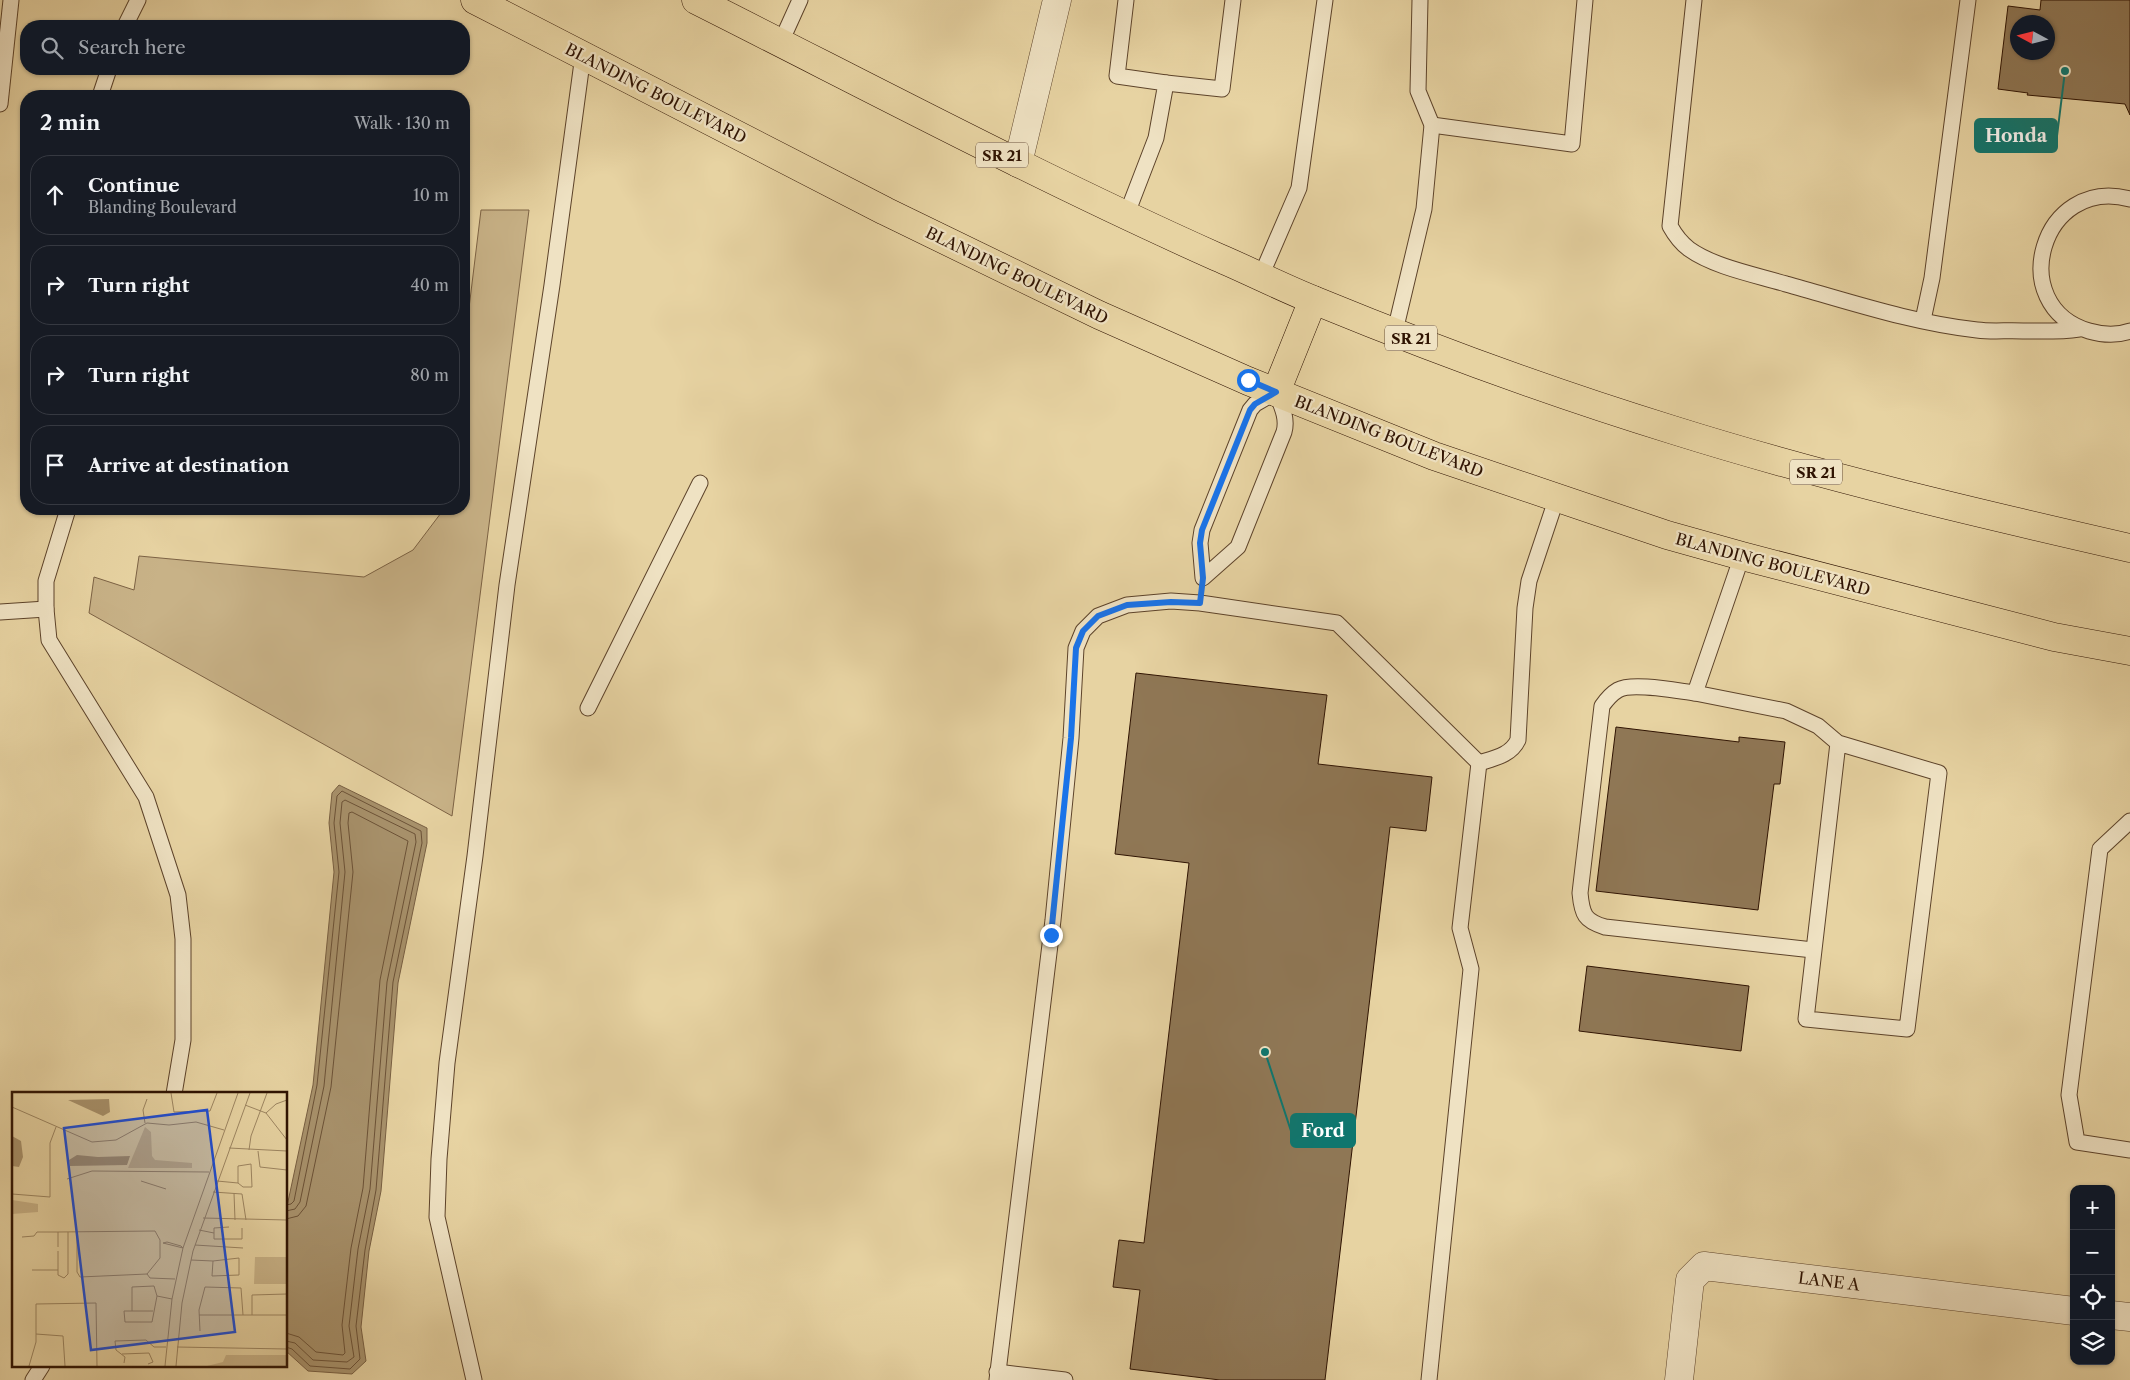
<!DOCTYPE html>
<meta charset="utf-8">
<style>
:root{--surface:#171b24;--page:#242831;--text:#f1f3f6;--muted:#9ea1a6;--line:#363941}
body{margin:0;font-family:"Libre Caslon Text",serif;background:var(--page);color:var(--text)}
.controls{position:absolute;right:15px;bottom:15px;display:grid;overflow:hidden;border-radius:10px;box-shadow:0 1px 4px #0004}
.controls button{width:45px;height:45px;display:grid;place-items:center;padding:0;border:0;border-bottom:1px solid var(--line);background:var(--surface);color:var(--text);font:25px sans-serif}
.compass{position:absolute;left:2010px;top:15px;width:45px;height:45px;border-radius:50%;background:var(--surface);box-shadow:0 1px 4px #0004;rotate:277deg}
.stop{position:absolute;width:15px;height:15px;margin:-11px;border:4px solid #1a73e8;border-radius:50%;background:#fff}
.stop.end{background:#1a73e8;border-color:#fff;box-shadow:0 1px 5px #0008}
.list{margin:0;padding:0;list-style:none}
h2{display:flex;justify-content:space-between;align-items:center;height:65px;margin:0;padding:0 20px;font-size:21px}
h2 small{font-size:16px;font-weight:400;color:var(--muted)}
.list li{display:grid;grid-template-columns:32px 1fr auto;gap:15px;align-items:center;box-sizing:border-box;height:80px;margin:0 10px 10px;padding:0 10px;border:1px solid var(--line);border-radius:20px}
.list b{display:block;font-size:19px;white-space:nowrap}
.list p{margin:0;font-size:16px;white-space:nowrap;color:var(--muted)}
.list em{font-size:16px;font-style:normal;color:var(--muted)}
.icon{flex:none;width:28px;height:28px;fill:none;stroke:currentColor;stroke-width:2;stroke-linecap:round;stroke-linejoin:round}
.map{position:relative;flex:none;width:2130px;height:1380px;overflow:hidden}
.search{position:absolute;background:var(--surface);box-shadow:0 1px 4px #0004;left:20px;top:20px;width:450px;height:55px;display:flex;align-items:center;gap:12px;box-sizing:border-box;padding:0 18px;border-radius:20px;color:var(--muted);font-size:19px}
.panel{position:absolute;background:var(--surface);box-shadow:0 1px 4px #0004;left:20px;top:90px;width:450px;height:425px;border-radius:20px}
.map>svg:first-child{display:block}
.green{fill:#c8b287;stroke:#7c6244}
.water{fill:#a8926c;stroke:#785f42}
.lines{fill:none;stroke-linecap:round;stroke-linejoin:round}
.shore{stroke:#6c5237;stroke-width:1}
.building{fill:#8f7755;stroke:#2f1302;fill-rule:evenodd}
.lane-casing{stroke:#5d432a;stroke-width:17}
.street-casing{stroke:#5d432a;stroke-width:29}
.primary-casing{stroke:#2f1302;stroke-width:29}
.lane{stroke:#efe2c3;stroke-width:15}
.street{stroke:#efe2c3;stroke-width:28}
.primary{stroke:#e7d3a2;stroke-width:28}
.route{stroke:#1a73e8;stroke-width:6}
.labels{text-anchor:middle;dominant-baseline:central;stroke-width:4.5;stroke-linejoin:round;paint-order:stroke}
.shield{fill:#efe2c3;stroke:#69513c;stroke-width:1}
.shield-label{font-size:15px;font-weight:bold;fill:#2f1302}
.street-label{font-size:16px;fill:#2f1302;stroke:#efe2c3}
.inset-road{fill:none;stroke:#9d8662;stroke-width:1}
.view{fill:#1d4ed8;fill-opacity:0.15;stroke:#1d4ed8;stroke-width:2.5}
.inset-edge{fill:none;stroke:#2f1302;stroke-width:2.5}
.leader{fill:none;stroke:#0f766e;stroke-width:2}
.callout-dot{fill:#0f766e;stroke:#efe2c3;stroke-width:2}
.callout{fill:#0f766e;stroke:#0f766e;stroke-width:2}
.callout-label{font-size:18px;text-anchor:middle;font-weight:bold;fill:#fff}
</style>
<div class="map">
<svg width="2130" height="1380" viewBox="0 0 2130 1380">
<rect width="100%" height="100%" fill="#e7d3a2"/>
<filter id="stains"><feTurbulence type="fractalNoise" baseFrequency=".004" numOctaves="4"/><feColorMatrix values="0 0 0 0 .2 0 0 0 0 .09 0 0 0 0 .02 0 0 0 .5 -.17"/></filter>
<radialGradient id="worn" r=".72"><stop offset=".6" stop-color="#630" stop-opacity="0"/><stop offset="1" stop-color="#630" stop-opacity=".3"/></radialGradient>
<path class="green" d="M481,210H529L452,816L89,613L94,577L134,590L139,556L364,577L413,550L444,509H464V349Z"/>
<path class="water" d="M339,785L427,828V843L398,983L381,1191L369,1251L361,1327L366,1361L352,1374L308,1371L286,1351V1211L313,1085L334,872L329,823L332,793Z"/>
<g class="lines">
<g class="shore">
<path d="M286,1205L291,1204L294,1201L317,1085L339,872L334,823L337,796L342,791L421,831L422,843L393,982L376,1190L365,1250L356,1326L360,1359L350,1369L310,1366L292,1349L286,1347"/>
<path d="M286,1211L295,1209L300,1202L324,1086L345,872L340,823L342,802L345,800L415,834L416,842L387,982L370,1189L358,1249L349,1326L354,1357L347,1362L313,1360L295,1343L286,1341"/>
<path d="M286,1219L298,1216L306,1206L331,1087L353,872L348,823L349,813L352,812L408,841L380,980L363,1188L351,1248L342,1325L345,1353L343,1355L316,1352L299,1337L286,1333"/>
</g>
</g>
<g class="building">
<path d="M2041,0H2130V115L2125,104L2027,95L2028,93L1998,89L2008,6L2040,10ZM2018,22H2048V52H2018Z"/>
<path d="M1136,673L1327,695L1318,764L1432,777L1426,831L1390,827L1325,1380H1220L1130,1369L1140,1290L1113,1287L1119,1240L1144,1243L1189,863L1115,854Z"/>
<path d="M1616,727L1739,742V737L1785,742L1780,784H1774L1758,910L1596,891Z"/>
<path d="M1587,966L1749,986L1741,1051L1579,1031Z"/>
</g>
<g class="lines">
<g class="lane-casing">
<g id="lane">
<path d="M1126,0L1117,76L1166,83L1156,138L1126,216"/>
<path d="M1694,0L1670,226C1675,235 1681,243 1689,249C1714,267 1756,275 1786,284C1848,301 1912,323 1977,330C1993,332 2008,330 2023,331C2043,331 2060,332 2079,329"/>
<path d="M125,26L138,0"/>
<path d="M781,42L800,0"/>
<path d="M1166,83L1222,89L1233,0"/>
<path d="M100,96L109,69"/>
<path d="M0,104L11,0"/>
<path d="M1432,125L1572,144L1585,0"/>
<path d="M2130,199C2041,175 2004,306 2089,331C2103,335 2116,336 2130,331"/>
<path d="M1261,276L1299,188L1325,0"/>
<path d="M1923,320L1932,278L1968,0"/>
<path d="M1395,331L1424,209L1432,125L1418,91L1420,0"/>
<path d="M1276,392C1281,405 1288,418 1284,432L1238,547L1203,578L1200,543L1202,530L1250,410L1255,404Z"/>
<path d="M68,509L46,581V609L49,640L146,797L178,895L183,939V1040L174,1094"/>
<path d="M1742,556L1695,693L1786,711L1818,726L1838,743L1939,773L1907,1029L1806,1019L1838,743"/>
<path d="M0,612L46,609"/>
<path d="M1695,693C1678,691 1632,682 1618,690C1611,694 1607,699 1602,706L1580,893C1582,915 1585,921 1605,927L1813,950"/>
<path d="M588,708L700,483"/>
<path d="M1479,763C1495,758 1511,755 1518,740L1525,608L1529,581L1557,497"/>
<path d="M2130,821L2100,849L2069,1095L2077,1142L2130,1150"/>
<path d="M997,1372L1065,1380"/>
<path d="M33,1380L42,1366"/>
<path d="M474,1380L437,1217L439,1159L447,1063L475,856L507,585L552,285L583,55"/>
<path d="M997,1380L1053,920L1071,738L1076,648L1083,631L1098,616L1127,605L1171,601L1200,603L1337,623L1479,763"/>
<path d="M1429,1380L1471,969L1460,928L1479,763"/>
</g>
</g>
<g class="street-casing">
<g id="street">
<path d="M1018,163L1057,0"/>
<path d="M2111,1315L2130,1317"/>
<path d="M1679,1380L1690,1280L1704,1266L2074,1311"/>
</g>
</g>
<g class="primary-casing">
<g id="primary">
<path d="M475,0L885,211L1099,315L1248,381L1434,456L1667,535L1742,556L2054,637L2130,651"/>
<path d="M696,0C869,87 1040,178 1217,257C1250,271 1283,288 1316,301C1433,349 1552,393 1673,430C1823,477 1977,513 2130,548"/>
<path d="M1276,392L1313,300"/>
</g>
</g>
<use href="#lane" class="lane"/>
<use href="#street" class="street"/>
<use href="#primary" class="primary"/>
</g>
<g class="lines">
<path class="route" d="M1051,935L1071,738L1076,648L1083,631L1098,616L1127,605L1171,602L1200,603L1203,578L1200,543L1202,530L1250,410L1255,404L1276,392L1248,380"/>
</g>
<g class="labels">
<g class="shield">
<rect x="976" y="142.5" width="52" height="25" rx="4"/>
<rect x="1385" y="325.5" width="52" height="25" rx="4"/>
<rect x="1790" y="459.5" width="52" height="25" rx="4"/>
</g>
<g class="shield-label">
<text x="1002" y="155">SR 21</text>
<text x="1411" y="338">SR 21</text>
<text x="1816" y="472">SR 21</text>
</g>
<g class="street-label">
<text transform="translate(656 93) rotate(27)">BLANDING BOULEVARD</text>
<text transform="translate(1017 275) rotate(26)">BLANDING BOULEVARD</text>
<text transform="translate(1389 436) rotate(21)">BLANDING BOULEVARD</text>
<text transform="translate(1773 564) rotate(15)">BLANDING BOULEVARD</text>
<text transform="translate(1829 1281) rotate(7)">LANE A</text>
</g>
</g>
<g transform="translate(12 1092)">
<rect width="275" height="275" fill="#e7d3a2"/>
<path d="M133,35L139,40L140,64L143,68L180,71V76H116ZM0,108L26,112V120L0,122ZM243,165H275V192H242ZM214,263H275V274H195L211,270Z" fill="#c8b287"/>
<path d="M97,7L98,20L91,24L56,8ZM0,44L9,49L11,65L7,75L0,74ZM65,63L86,65L118,64L115,73L58,74L57,68Z" fill="#a8926c"/>
<path class="inset-road" d="M159,1L162,20L198,19L205,1M233,13L254,21L275,48M0,15L80,50L104,48L135,31L157,33L184,30L212,38M254,21L264,12L275,8M133,31L131,18L135,7M217,56L275,59M237,58L239,44L255,1M246,59L248,75L275,78M55,87L80,79L197,80M129,89L154,97M205,89L226,91V74L239,72L240,95H231L226,91M201,100L230,102L234,128M222,101L223,128M0,102L38,105V51L44,35M191,126L275,128M187,138L202,141V136L217,135M65,140V180L68,185L135,182L138,186L163,187M202,141V147H230V136M10,145L22,144L25,140H46M155,150L169,154L171,156L151,151ZM183,153L231,156M46,155V140L143,139L148,148V166L135,182M46,159V183L52,186L56,182V140M179,168L201,169L200,184L227,183V166L201,169M20,178H46M275,202L240,203V223H275M120,219V195L142,194L145,204M141,219H112L113,230H140L145,204L160,207M187,223H240M188,239L187,218L193,195L229,196L231,223M24,242L51,244L53,274M165,255L275,257M110,262L137,261L141,270L136,272M112,271L113,265L104,258L103,249L134,248L142,255H154M17,274L24,250V212L84,211L85,274M153,274L160,207L171,156L226,1M164,274L170,211L181,159L238,1"/>
<path class="view" d="M195,18L223,240L79,258L52,36Z"/>
<rect width="275" height="275" class="inset-edge"/>
</g>
<path class="leader" d="M2065 71L2057 136M1265 1052L1291 1131"/>
<g class="callout-dot">
<circle cx="2065" cy="71" r="5"/>
<circle cx="1265" cy="1052" r="5"/>
</g>
<g class="callout">
<rect x="1975" y="119" width="82" height="33" rx="5"/>
<rect x="1291" y="1114" width="64" height="33" rx="5"/>
</g>
<g class="callout-label">
<text x="2016" y="142">Honda</text>
<text x="1323" y="1137">Ford</text>
</g>
<rect width="100%" height="100%" filter="url(#stains)"/>
<rect width="100%" height="100%" fill="url(#worn)"/>
</svg>
<div class="controls">
<button>+</button>
<button>−</button>
<button><svg class="icon" aria-label="locate" viewBox="0 0 24 24"><circle cx="12" cy="12" r="6"/><path d="M12 2v4M12 18v4M2 12h4M18 12h4"/></svg></button>
<button><svg class="icon" aria-label="layers" viewBox="0 0 24 24"><path d="M12 4l9 5-9 5-9-5zM3 14l9 5 9-5"/></svg></button>
</div>
<svg class="compass" viewBox="-18 -18 36 36"><path d="M0-13l5 13h-10z" fill="#e53935"/><path d="M0 13l5-13h-10z" fill="#9ea1a6"/></svg>
<div class="stop" style="left:1248px;top:380px"></div>
<div class="stop end" style="left:1051px;top:935px"></div>
<div class="search"><svg class="icon" aria-label="search" viewBox="0 0 24 24"><circle cx="10" cy="10" r="6"/><path d="M15 15l6 6"/></svg>Search here</div>
<section class="panel">
<h2>2 min<small>Walk · 130 m</small></h2>
<ul class="list">
<li><svg class="icon" aria-label="ahead" viewBox="0 0 24 24"><path d="M12 20V5M6 11l6-6 6 6"/></svg><div><b>Continue</b><p>Blanding Boulevard</p></div><em>10 m</em></li>
<li><svg class="icon" aria-label="right" viewBox="0 0 24 24"><path d="M7 20v-9h11M14 6l5 5-5 5"/></svg><div><b>Turn right</b></div><em>40 m</em></li>
<li><svg class="icon" aria-label="right" viewBox="0 0 24 24"><path d="M7 20v-9h11M14 6l5 5-5 5"/></svg><div><b>Turn right</b></div><em>80 m</em></li>
<li><svg class="icon" aria-label="arrive" viewBox="0 0 24 24"><path d="M6 21V4h12l-3 4 3 4H6"/></svg><div><b>Arrive at destination</b></div></li>
</ul>
</section>
</div>
